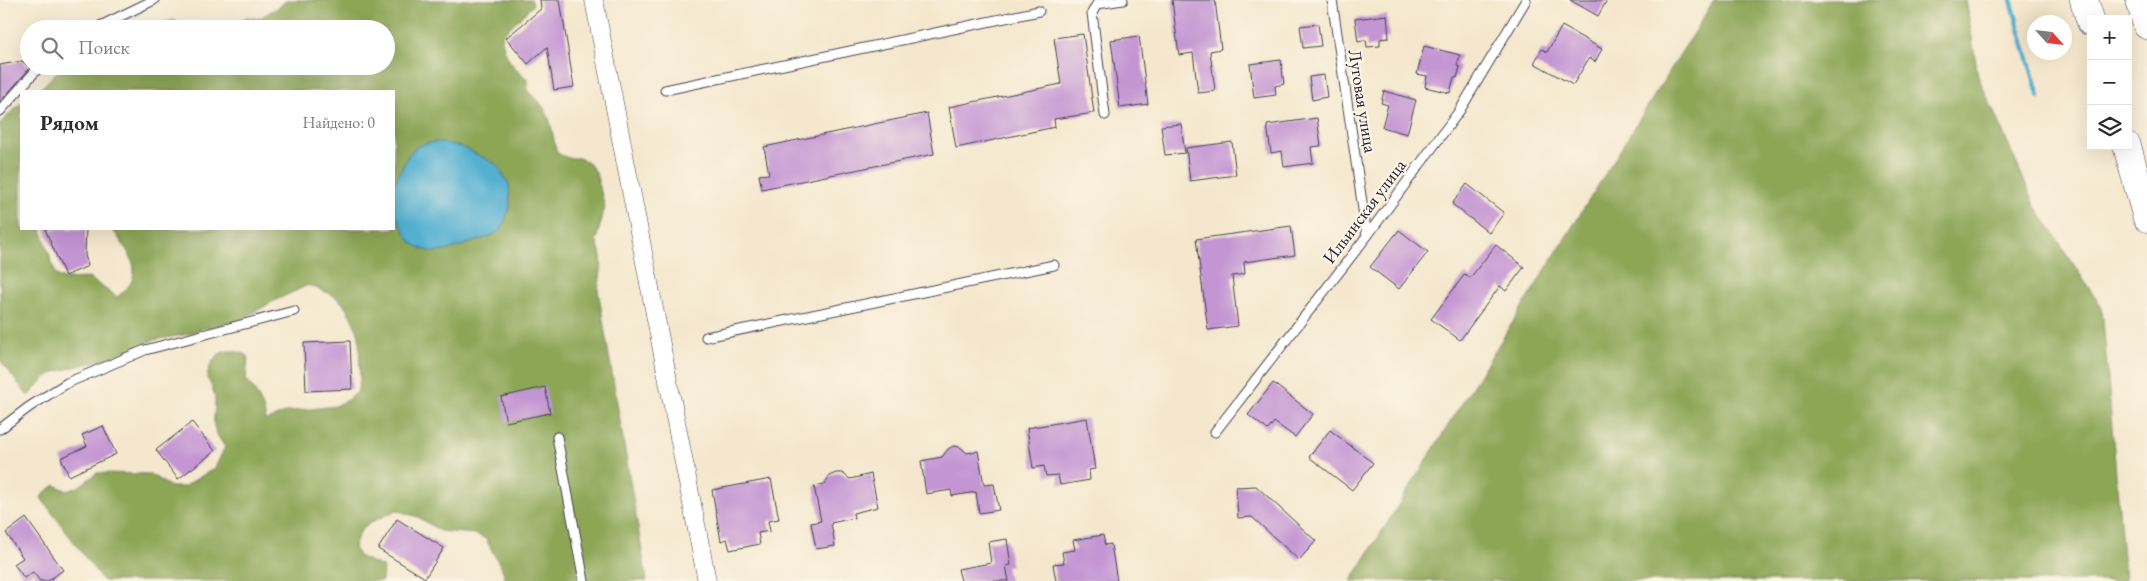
<!DOCTYPE html>
<html lang="ru">
<meta charset="utf-8">
<style>
:root{--surface:#fff;--page:#f2f2f3;--text:#2b2b33;--muted:#7c7c81;--line:#e1e1e2}
body{margin:0;font-family:"EB Garamond",serif;background:var(--page);color:var(--text)}
.controls{position:absolute;right:15px;top:15px;display:grid;overflow:hidden;border-radius:0px;box-shadow:0 5px 20px #0002}
.controls button{width:45px;height:45px;display:grid;place-items:center;padding:0;border:0;border-bottom:1px solid var(--line);background:var(--surface);color:var(--text);font:25px sans-serif}
.compass{position:absolute;left:2027px;top:15px;width:45px;height:45px;border-radius:50%;background:var(--surface);box-shadow:0 5px 20px #0002;rotate:117deg}
.list{margin:0;padding:0;list-style:none}
h2{display:flex;justify-content:space-between;align-items:center;height:65px;margin:0;padding:0 20px;font-size:21px}
h2 small{font-size:16px;font-weight:400;color:var(--muted)}
.icon{flex:none;width:28px;height:28px;fill:none;stroke:currentColor;stroke-width:2;stroke-linecap:round;stroke-linejoin:round}
.map{position:relative;flex:none;width:2147px;height:581px;overflow:hidden}
.search{position:absolute;background:var(--surface);box-shadow:0 5px 20px #0002;left:20px;top:20px;width:375px;height:55px;display:flex;align-items:center;gap:12px;box-sizing:border-box;padding:0 18px;border-radius:28px;color:var(--muted);font-size:19px}
.panel{position:absolute;background:var(--surface);box-shadow:0 5px 20px #0002;left:20px;top:90px;width:375px;height:140px;border-radius:0px}
.map>svg:first-child{display:block}
.forest{fill:#8ca657;stroke:#576449}
.water{fill:#53b0d1;stroke:#3a6986}
.lines{fill:none;stroke-linecap:round;stroke-linejoin:round}
.stream{stroke:#53b0d1;stroke-width:4.5}
.building{fill:#c395d3}
.service-casing{stroke:#424051;stroke-width:11}
.minor-casing{stroke:#424051;stroke-width:19}
.motorway-casing{stroke:#424051;stroke-width:29}
.service{stroke:#fff;stroke-width:9}
.minor{stroke:#fff;stroke-width:18}
.motorway{stroke:#fff;stroke-width:28}
.labels{text-anchor:middle;dominant-baseline:central;stroke-width:4.5;stroke-linejoin:round;paint-order:stroke}
.street-label{font-size:18px;fill:#22223b;stroke:#fcf5e5}
</style>
<div class="map">
<svg width="2147" height="581" viewBox="0 0 2147 581">
<rect width="100%" height="100%" fill="#fcf5e5"/>
<filter id="ink" filterUnits="userSpaceOnUse"><feTurbulence type="fractalNoise" baseFrequency=".02" numOctaves="2"/><feDisplacementMap in="SourceGraphic" scale="10" xChannelSelector="R" yChannelSelector="G"/><feConvolveMatrix kernelMatrix="1 2 1 2 8 2 1 2 1" color-interpolation-filters="sRGB"/></filter>
<filter id="wash" filterUnits="userSpaceOnUse"><feTurbulence type="fractalNoise" baseFrequency=".0096" numOctaves="4" result="noise"/><feDisplacementMap in="SourceGraphic" scale="20" xChannelSelector="R" yChannelSelector="G"/><feGaussianBlur stdDeviation="1.12" result="paint"/><feColorMatrix in="noise" values="0 0 0 0 0 0 0 0 0 0 0 0 0 0 0 0 0 1.4 0 .05"/><feComposite in="paint" operator="in"/></filter>
<g filter="url(#wash)">
<rect width="100%" height="100%" fill="#f4e7cd"/>
<g class="forest">
<path d="M287,0H532L533,5L502,35C503,56 512,66 527,79L528,92C553,110 550,127 557,153L568,158H579L589,163L596,173L605,207L596,241C605,259 601,271 598,290L647,581H505L503,571L486,539L475,534L440,531L418,517L396,510C373,524 362,518 354,548L360,557L383,567L382,581H103L41,498L44,493L55,485L67,491L78,487L97,473L150,474L171,487H183L215,468L225,447C221,441 215,433 214,425C213,404 220,399 207,378C211,354 225,344 248,356L246,379C256,391 264,405 266,421L286,412L336,406L347,400L357,393L360,381L359,334L348,311L341,301L331,294L308,285L274,301L239,321L201,329L189,334L153,340L106,359L55,372L45,378L28,396L0,360V123L21,103V229H41L56,275L64,279L89,278L117,297C149,274 129,253 112,229H394V211L412,243L422,249L445,251L491,236L510,207L509,184L416,147L408,156L394,185V91H38L63,66H386V29H231L247,17L258,19L279,7Z"/>
<path d="M1714,0H1966L1978,76L2035,205L2102,308L2125,581H1351Z"/>
<path d="M173,20L183,25L187,29H140Z"/>
</g>
<path class="water" d="M439,142L462,147L496,164L509,184L510,207L501,230L491,236L445,251L434,252L422,249L412,243L405,233L394,211V185L408,156L416,147L428,143Z"/>
<g class="lines">
<path class="stream" d="M2011,0L2039,97"/>
</g>
<g id="blocks">
<g class="building">
<path d="M540,0H560L574,87L554,90L547,47L528,64L506,38L541,9Z"/>
<path d="M1172,0H1215L1221,49L1210,51L1215,91L1198,93L1193,53L1179,55Z"/>
<path d="M1570,0H1607L1598,16Z"/>
<path d="M1387,15L1389,38L1380,39V46L1367,47L1366,40L1358,42L1355,19Z"/>
<path d="M1318,24L1321,46L1303,48L1300,26Z"/>
<path d="M1562,26L1602,49L1595,62L1589,58L1573,85L1534,63L1542,49L1547,52Z"/>
<path d="M1083,34L1094,113L1054,119L1055,127L956,148L949,107L1061,84L1054,38Z"/>
<path d="M1139,36L1148,104L1120,108L1111,40Z"/>
<path d="M1424,46L1460,55L1457,66L1460,67L1457,78L1454,77L1450,93L1425,87L1427,76L1417,74Z"/>
<path d="M1281,60L1284,84L1275,86L1276,95L1254,98L1250,64Z"/>
<path d="M22,61L30,68L0,102V65Z"/>
<path d="M1324,75L1327,97L1312,100L1309,77Z"/>
<path d="M1384,91L1416,100L1407,134L1382,127L1388,105L1381,103Z"/>
<path d="M927,113L934,154L762,189L759,175L769,174L764,147Z"/>
<path d="M1317,118L1321,146L1311,147L1313,163L1284,167L1282,151L1271,153L1267,125Z"/>
<path d="M1181,124L1185,153L1165,155L1161,126Z"/>
<path d="M1232,142L1236,175L1190,181L1186,148Z"/>
<path d="M1467,184L1504,213L1489,233L1452,204Z"/>
<path d="M1291,226L1295,255L1244,262L1245,274L1232,276L1238,326L1208,330L1196,239Z"/>
<path d="M45,229H86L85,255L88,266L65,276Z"/>
<path d="M1399,230L1428,252L1399,289L1370,267Z"/>
<path d="M1496,245L1524,267L1506,291L1500,286L1460,340L1431,319L1465,274L1470,278Z"/>
<path d="M350,341L352,389L306,391L304,343Z"/>
<path d="M1273,383L1313,414L1295,437L1274,422L1268,430L1248,415Z"/>
<path d="M545,387L550,413L506,422L501,397Z"/>
<path d="M1087,418L1095,469L1089,470L1090,480L1060,485L1058,475L1046,476L1044,466L1033,468L1027,428Z"/>
<path d="M192,422L215,451L178,479L156,450Z"/>
<path d="M103,426L116,454L69,476L61,458L87,446L82,435Z"/>
<path d="M1330,430L1373,463L1352,490L1309,457Z"/>
<path d="M953,446L960,447L967,453L978,451L984,485L994,484L999,510L979,513L976,492L952,496L951,490L926,494L921,461L942,457L948,449Z"/>
<path d="M836,473H842L850,479L871,474L878,507L853,513L854,518L831,523L835,546L816,549L811,523L821,521L814,486L825,484L829,476Z"/>
<path d="M771,479L779,519L768,521L770,531L758,533L760,544L730,550L727,539L721,541L712,490Z"/>
<path d="M1256,486L1316,541L1299,560L1252,517L1238,518L1236,487Z"/>
<path d="M26,518L63,570L48,581H40L33,572L24,578L14,564L23,558L6,533Z"/>
<path d="M397,519L444,548L425,578L378,549Z"/>
<path d="M1103,535L1105,545L1111,544L1117,581H1056L1053,564L1064,563L1062,552L1075,550L1073,540Z"/>
<path d="M1007,539L1011,565L1006,566L1009,581H961L958,569L991,563L988,542Z"/>
</g>
</g>
</g>
<g filter="url(#ink)">
<use href="#blocks" fill-opacity="0" stroke="#424051" stroke-width="1"/>
<g class="lines">
<g class="service-casing">
<g id="service">
<path d="M1332,0L1367,236"/>
<path d="M94,29L154,0"/>
<path d="M665,90L1039,11"/>
<path d="M0,111L40,66"/>
<path d="M1105,115L1092,13L1097,4L1123,0"/>
<path d="M706,337L1054,265"/>
<path d="M0,429L29,407L67,383L145,350L294,311"/>
<path d="M1215,432L1367,236L1460,110L1526,0"/>
<path d="M557,437L584,581"/>
</g>
</g>
<g class="minor-casing">
<path id="minor" d="M594,0L707,581"/>
</g>
<g class="motorway-casing">
<g id="motorway">
<path d="M2084,0L2091,22"/>
<path d="M2140,0L2147,25"/>
<path d="M2127,146L2147,218"/>
</g>
</g>
<use href="#service" class="service"/>
<use href="#minor" class="minor"/>
<use href="#motorway" class="motorway"/>
</g>
</g>
<g class="labels">
<g class="street-label">
<text transform="translate(1363 101) rotate(81)">Луговая улица</text>
<text transform="translate(1364 211) rotate(-53)">Ильинская улица</text>
</g>
</g>
</svg>
<div class="controls">
<button>+</button>
<button>−</button>
<button><svg class="icon" aria-label="layers" viewBox="0 0 24 24"><path d="M12 4l9 5-9 5-9-5zM3 14l9 5 9-5"/></svg></button>
</div>
<svg class="compass" viewBox="-18 -18 36 36"><path d="M0-13l5 13h-10z" fill="#e53935"/><path d="M0 13l5-13h-10z" fill="#7c7c81"/></svg>
<div class="search"><svg class="icon" aria-label="search" viewBox="0 0 24 24"><circle cx="10" cy="10" r="6"/><path d="M15 15l6 6"/></svg>Поиск</div>
<section class="panel">
<h2>Рядом<small>Найдено: 0</small></h2>
<ul class="list">
</ul>
</section>
</div>
